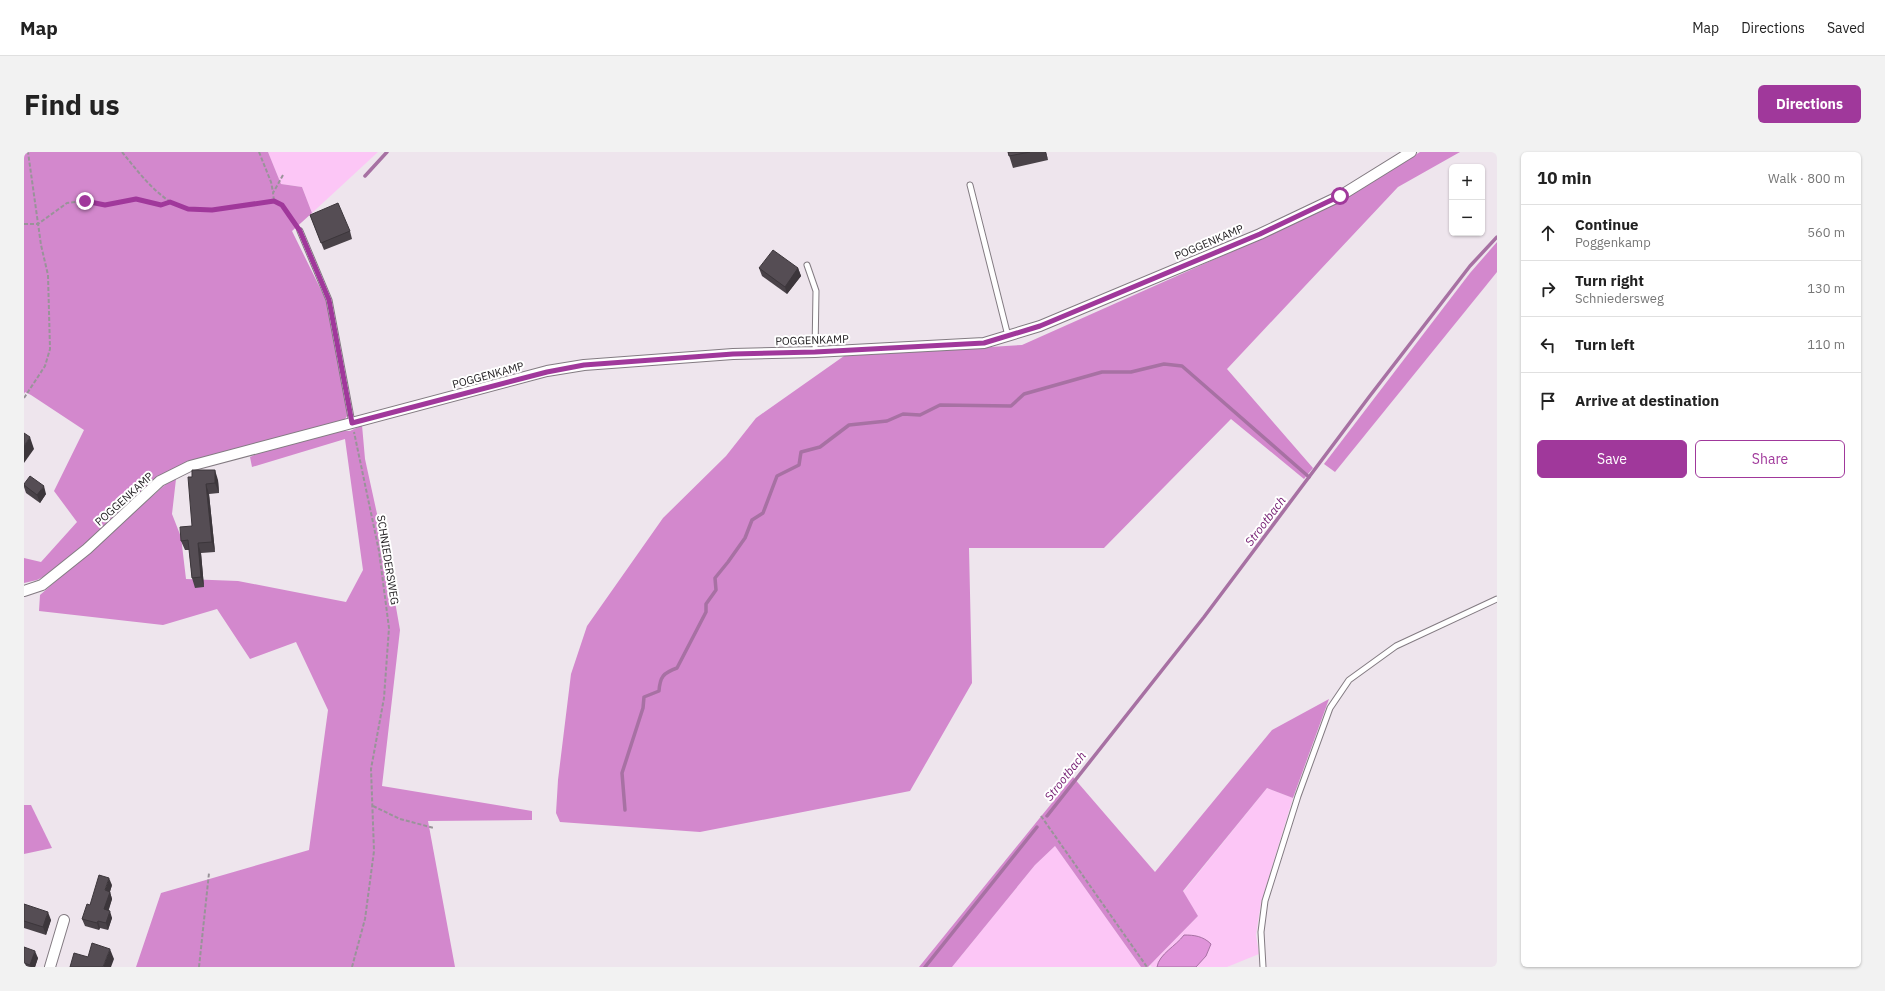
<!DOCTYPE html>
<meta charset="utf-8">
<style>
:root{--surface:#fff;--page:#f2f2f2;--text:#222;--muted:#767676;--line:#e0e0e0;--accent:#a0389b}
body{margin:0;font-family:"IBM Plex Sans",sans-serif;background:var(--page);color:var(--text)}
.controls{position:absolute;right:12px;top:12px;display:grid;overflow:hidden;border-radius:6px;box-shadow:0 1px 3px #0004}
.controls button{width:36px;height:36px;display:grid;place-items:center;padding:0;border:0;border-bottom:1px solid var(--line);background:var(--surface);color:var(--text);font:20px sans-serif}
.stop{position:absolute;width:12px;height:12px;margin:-9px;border:3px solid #a0389b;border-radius:50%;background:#fff}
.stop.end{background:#a0389b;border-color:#fff;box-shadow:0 1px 4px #0008}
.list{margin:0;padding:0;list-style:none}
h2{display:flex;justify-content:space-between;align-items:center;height:52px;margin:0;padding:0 16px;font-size:17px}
h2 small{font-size:13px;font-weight:400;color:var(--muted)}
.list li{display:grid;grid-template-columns:26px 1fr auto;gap:12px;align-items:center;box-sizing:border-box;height:56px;padding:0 16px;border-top:1px solid var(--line)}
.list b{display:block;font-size:15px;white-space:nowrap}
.list p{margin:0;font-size:13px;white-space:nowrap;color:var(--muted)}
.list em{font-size:13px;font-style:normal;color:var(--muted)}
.actions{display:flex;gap:8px;padding:12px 16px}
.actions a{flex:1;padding:9px 0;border:1px solid var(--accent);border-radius:6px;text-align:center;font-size:14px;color:var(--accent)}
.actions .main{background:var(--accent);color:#fff}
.icon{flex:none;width:22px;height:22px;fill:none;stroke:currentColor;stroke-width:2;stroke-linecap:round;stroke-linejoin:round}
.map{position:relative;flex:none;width:1473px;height:815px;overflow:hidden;border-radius:6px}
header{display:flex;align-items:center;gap:24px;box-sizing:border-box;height:56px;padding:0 20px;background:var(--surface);border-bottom:1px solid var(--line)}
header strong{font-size:19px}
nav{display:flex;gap:22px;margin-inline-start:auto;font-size:14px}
.intro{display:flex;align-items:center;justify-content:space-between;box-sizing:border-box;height:96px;padding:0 24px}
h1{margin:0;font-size:28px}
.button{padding:10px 18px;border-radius:6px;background:var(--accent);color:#fff;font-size:14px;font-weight:700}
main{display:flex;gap:24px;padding:0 24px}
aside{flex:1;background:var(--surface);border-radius:6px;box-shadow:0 1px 3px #0004}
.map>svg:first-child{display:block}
.green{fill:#fcc6f6}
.forest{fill:#d388cd}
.water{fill:#e094da;stroke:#a771a3}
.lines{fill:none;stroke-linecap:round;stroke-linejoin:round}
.stream{stroke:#a771a3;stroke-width:3.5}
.service-casing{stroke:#837b82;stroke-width:7}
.minor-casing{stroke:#837b82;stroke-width:12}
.path{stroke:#999399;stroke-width:2;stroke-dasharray:4 2;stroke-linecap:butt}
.service{stroke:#fff;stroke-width:5}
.minor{stroke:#fff;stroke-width:10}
.wall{fill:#494248}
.shaded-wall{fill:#3c363b}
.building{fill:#554d54;stroke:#3c363b}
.route{stroke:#a0389b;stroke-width:5}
.labels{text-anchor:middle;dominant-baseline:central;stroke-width:4;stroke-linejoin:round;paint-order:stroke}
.street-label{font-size:11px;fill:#232023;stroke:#fff}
.water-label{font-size:12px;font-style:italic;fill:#72196f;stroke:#fff}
</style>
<header>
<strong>Map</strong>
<nav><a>Map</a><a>Directions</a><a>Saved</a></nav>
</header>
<div class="intro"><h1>Find us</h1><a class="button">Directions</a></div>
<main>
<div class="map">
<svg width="1473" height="815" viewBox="0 0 1473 815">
<rect width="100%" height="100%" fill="#eee5ed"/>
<g class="green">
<path d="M244,0H354L288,61L278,35L257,32Z"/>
<path d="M1243,636L1269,646L1237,751L1232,783L1235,802L1203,815H1172L1173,814L1153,792L1137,805L1133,815H1128L1126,813L1174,764L1159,740Z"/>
<path d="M1031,694L1117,815H928L1011,713Z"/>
</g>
<g class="forest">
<path d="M0,0H244L257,32L278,35L288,61L268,79L303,150L324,263L320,268L167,312L65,389L29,420L13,428L0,431V406L17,410L53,370L30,339L60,278L7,243L1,240L0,242Z"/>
<path d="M1396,0H1436L1374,35L1203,217L1289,316L1280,327L1207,267L1080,396H945L948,531L886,639L676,680L536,670L532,661L534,628L547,522L563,474L639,366L702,304L732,266L820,204L998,193L1247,82L1362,21Z"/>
<path d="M1473,90V120L1311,320L1300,312L1446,121Z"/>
<path d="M338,273L341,307L366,421L376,478L358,634L508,659V668L404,669L431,815H112L137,741L285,698L304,558L272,490L226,507L193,457L139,473L15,459L16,443L142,332L152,327L148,362L157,385L162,427L214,429L322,450L339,418L321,287L228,315L226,305L239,299L315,279H326Z"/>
<path d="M1305,547L1269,646L1243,636L1159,739L1174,764L1124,815H1117L1031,694L1011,713L928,815H895L1049,625L1131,720L1248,578Z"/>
<path d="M0,653H7L28,696L0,702Z"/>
</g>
<path class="water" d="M1160,783C1170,783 1179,784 1187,792L1182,804L1172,815H1133C1135,802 1152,794 1160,783Z"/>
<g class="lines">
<g class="stream">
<path d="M341,24L363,0"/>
<path d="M601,658L598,621L619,556L620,545L635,539C636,525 639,521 653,516L682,460V452L692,438L691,426L704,410L721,386L728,368L739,361L753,324L775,313L777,300L796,295L825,273L863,269L879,262L896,263L916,253L987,254L1000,242L1078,220H1107L1140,212L1158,214L1285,325"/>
<path d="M1023,664L1180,465L1345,245L1446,114L1473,85"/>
<path d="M901,815L1013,675"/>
</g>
<g class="service-casing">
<g id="service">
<path d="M946,33L984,184"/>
<path d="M276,79L305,148L328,271"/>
<path d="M783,113L792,139L791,200"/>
<path d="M1239,815L1237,780L1241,749L1274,644L1306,556L1325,528L1372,494L1473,447"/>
</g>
</g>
<g class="minor-casing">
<g id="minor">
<path d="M0,439L18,433L63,397L136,329L166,314L523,219L560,213L709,202L791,200L960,191L1016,174L1236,82L1316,44L1387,0"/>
<path d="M26,815L40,768"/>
</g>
</g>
<g class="path">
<path d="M98,0C112,17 126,36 145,49C172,68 220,53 250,49"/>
<path d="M235,0L247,30L249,40"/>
<path d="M259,23L249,41L250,49L258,53L272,73"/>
<path d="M0,72H14L43,51L61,49L81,53L112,47L137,53L146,50"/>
<path d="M0,246L21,214L26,197L24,123L17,93L4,0"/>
<path d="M349,654L376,667L410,676"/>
<path d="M1017,664L1123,815"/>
<path d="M175,815L185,721"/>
<path d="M328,815L341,767L350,699L347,617L360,546L365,476L355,399L330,280"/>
</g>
<use href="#service" class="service"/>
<use href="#minor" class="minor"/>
</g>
<g class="wall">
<path d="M984,0H1022L1024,8L989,16Z"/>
<path d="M286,63L326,79L328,87L300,98Z"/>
<path d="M735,116H774L777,124L763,142L738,124Z"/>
<path d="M168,325L194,328L195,341L185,342L191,400L177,401L180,435L171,436L168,426L165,398H161L157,389L168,374Z"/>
<path d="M0,332L22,342L16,351L2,341L0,335Z"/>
<path d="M88,733L86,740L88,747L84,759L88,766L84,778L76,776L75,778L61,774L58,767L66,753Z"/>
<path d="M0,752L27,768L22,783L0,776Z"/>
<path d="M0,795L14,806L11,815H0Z"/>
</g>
<g class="shaded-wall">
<path d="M1021,0H1022L1024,8Z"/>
<path d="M774,116L777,124L763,142L761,135Z"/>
<path d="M6,285L10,297L0,311V294Z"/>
<path d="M191,318L194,328L195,341L191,331Z"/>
<path d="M182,332L185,342L191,400L188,390Z"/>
<path d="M20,334L22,342L16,351L13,343Z"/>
<path d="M174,391L177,401L180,435L177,425Z"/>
<path d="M85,726L88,733L84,745L81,738Z"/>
<path d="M86,740L88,747L83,764L80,757Z"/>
<path d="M86,759L88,766L84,778L82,771Z"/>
<path d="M24,760L27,768L22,783L19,775Z"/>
<path d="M74,769L76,776L75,778L73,771Z"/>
<path d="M86,797L90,807L87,815H79Z"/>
<path d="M11,799L14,806L11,815H7L6,813Z"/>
</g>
<g class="building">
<path d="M984,0H1006L985,4Z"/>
<path d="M314,51L326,79L297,91L286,63Z"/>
<path d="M749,98L774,116L761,135L735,116Z"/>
<path d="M0,281L6,285L0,294Z"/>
<path d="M168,318H191V331L182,332L188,390L174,391L177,425L168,426L164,388L157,389L156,375L168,374L164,325H168Z"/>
<path d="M6,324L20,334L13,343L0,333V332Z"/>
<path d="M75,723L85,726L81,738L86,740L80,757L86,759L82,771L74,769L73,771L58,767L63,752L66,753Z"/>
<path d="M0,752L24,760L19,775L0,769Z"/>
<path d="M68,791L86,797L79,815H46L50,801L64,805Z"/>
<path d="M0,795L11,799L6,813L0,811Z"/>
</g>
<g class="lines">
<path class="route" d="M61,49L81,53L112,47L137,53L146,50L164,57L188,58L250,49L258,53L276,79L305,148L328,271L523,220L560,213L709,202L791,200L960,191L1016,174L1236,82L1316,44"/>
</g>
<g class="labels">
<g class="street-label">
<text transform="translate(1185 90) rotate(-23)">POGGENKAMP</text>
<text transform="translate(788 188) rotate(-2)">POGGENKAMP</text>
<text transform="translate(464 223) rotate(-15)">POGGENKAMP</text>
<text transform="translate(100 347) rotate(-42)">POGGENKAMP</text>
<text transform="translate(364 408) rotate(81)">SCHNIEDERSWEG</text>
</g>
<g class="water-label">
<text transform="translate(1241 369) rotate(-53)">Strootbach</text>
<text transform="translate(1041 624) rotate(-52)">Strootbach</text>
</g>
</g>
</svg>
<div class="controls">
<button>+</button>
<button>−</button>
</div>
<div class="stop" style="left:1316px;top:44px"></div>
<div class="stop end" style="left:61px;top:49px"></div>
</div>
<aside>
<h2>10 min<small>Walk · 800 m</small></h2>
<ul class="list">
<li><svg class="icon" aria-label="ahead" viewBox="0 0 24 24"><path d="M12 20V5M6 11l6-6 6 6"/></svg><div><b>Continue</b><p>Poggenkamp</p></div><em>560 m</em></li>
<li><svg class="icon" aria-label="right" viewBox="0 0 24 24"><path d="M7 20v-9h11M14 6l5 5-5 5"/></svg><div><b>Turn right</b><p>Schniedersweg</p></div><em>130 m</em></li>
<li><svg class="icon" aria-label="left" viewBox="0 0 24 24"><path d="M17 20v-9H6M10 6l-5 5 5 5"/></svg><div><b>Turn left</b></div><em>110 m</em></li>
<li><svg class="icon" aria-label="arrive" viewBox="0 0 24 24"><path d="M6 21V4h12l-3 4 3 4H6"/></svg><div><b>Arrive at destination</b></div></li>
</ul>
<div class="actions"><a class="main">Save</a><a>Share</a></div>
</aside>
</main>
